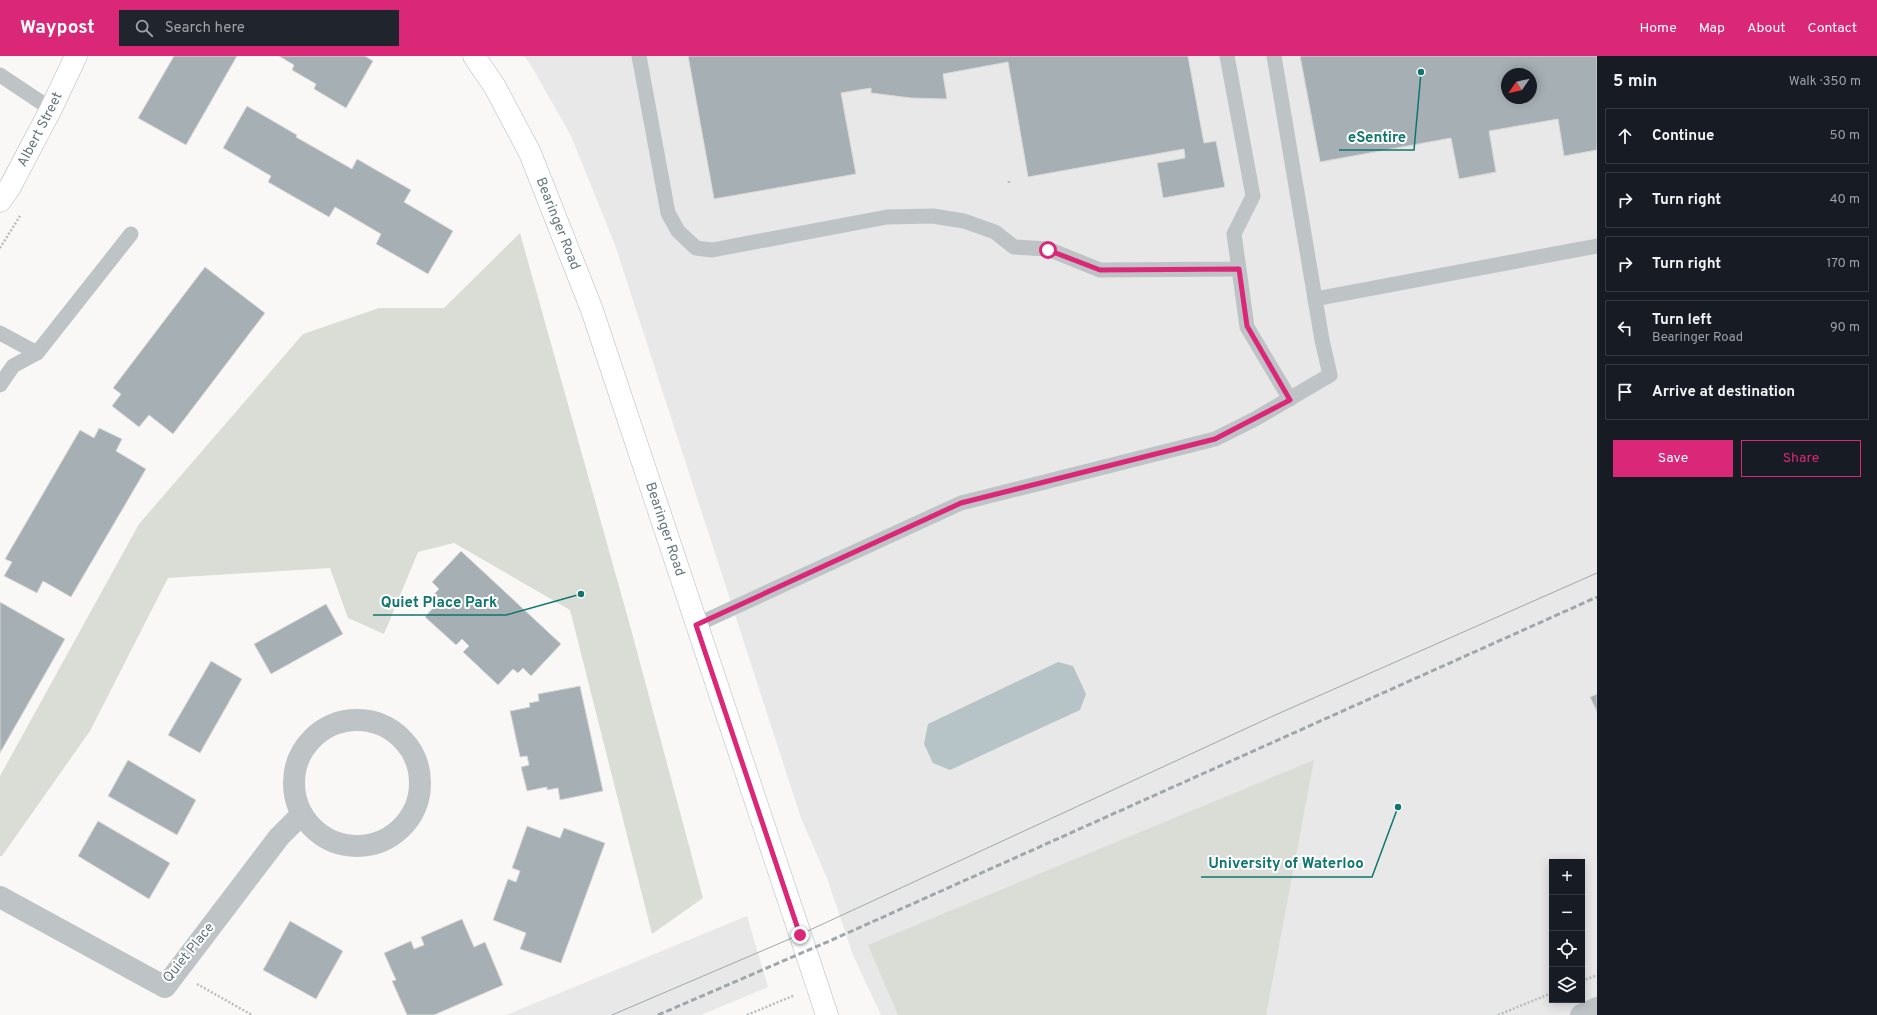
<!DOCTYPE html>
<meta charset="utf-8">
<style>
:root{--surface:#171b24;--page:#20242c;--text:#f1f3f6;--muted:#9ea1a6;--line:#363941;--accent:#db2777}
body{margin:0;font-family:Overpass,sans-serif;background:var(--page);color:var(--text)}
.controls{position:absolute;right:12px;bottom:12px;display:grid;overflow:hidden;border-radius:0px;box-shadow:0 2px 10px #0003}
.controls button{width:36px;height:36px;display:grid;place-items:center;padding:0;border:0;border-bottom:1px solid var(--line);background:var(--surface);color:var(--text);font:20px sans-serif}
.compass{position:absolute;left:1501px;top:12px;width:36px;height:36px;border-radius:50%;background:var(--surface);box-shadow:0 2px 10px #0003;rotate:236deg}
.stop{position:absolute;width:12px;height:12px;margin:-9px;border:3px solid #db2777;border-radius:50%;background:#fff}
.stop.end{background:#db2777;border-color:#fff;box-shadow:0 1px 4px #0008}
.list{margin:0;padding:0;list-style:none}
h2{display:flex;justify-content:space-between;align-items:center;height:52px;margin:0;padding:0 16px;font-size:17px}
h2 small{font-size:13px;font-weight:400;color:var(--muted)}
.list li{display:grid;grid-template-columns:26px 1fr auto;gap:12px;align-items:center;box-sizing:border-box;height:56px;margin:0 8px 8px;padding:0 8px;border:1px solid var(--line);border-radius:0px}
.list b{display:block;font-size:15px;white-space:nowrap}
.list p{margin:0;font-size:13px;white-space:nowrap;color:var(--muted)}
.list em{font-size:13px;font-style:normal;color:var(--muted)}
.actions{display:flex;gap:8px;padding:12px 16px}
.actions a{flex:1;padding:9px 0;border:1px solid var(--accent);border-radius:0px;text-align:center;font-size:14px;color:var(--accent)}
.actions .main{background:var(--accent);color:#fff}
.icon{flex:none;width:22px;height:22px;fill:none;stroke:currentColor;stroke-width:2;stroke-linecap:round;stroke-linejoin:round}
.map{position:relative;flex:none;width:1597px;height:959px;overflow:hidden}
header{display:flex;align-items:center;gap:24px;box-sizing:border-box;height:56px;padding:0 20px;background:var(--accent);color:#fff}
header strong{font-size:19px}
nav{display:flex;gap:22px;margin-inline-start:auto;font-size:14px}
.search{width:280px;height:36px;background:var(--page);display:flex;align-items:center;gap:10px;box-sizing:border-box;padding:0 14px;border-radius:0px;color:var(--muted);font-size:15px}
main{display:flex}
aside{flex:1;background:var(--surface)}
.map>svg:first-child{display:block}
.built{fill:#e7e8e7;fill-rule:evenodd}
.green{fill:#daddd6}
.water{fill:#b7c4c7}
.building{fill:#a6afb3;stroke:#dbdad9;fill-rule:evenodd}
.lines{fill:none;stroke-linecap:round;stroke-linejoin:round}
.secondary-casing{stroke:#b1b8bb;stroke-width:23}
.path{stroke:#b9bdbf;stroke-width:2.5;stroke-dasharray:2 2;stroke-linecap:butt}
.lane{stroke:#bec4c6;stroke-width:15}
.street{stroke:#bec4c6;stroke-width:22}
.secondary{stroke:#fff;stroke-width:22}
.tram{stroke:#9fa7ab;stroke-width:1}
.rail{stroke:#9fa7ab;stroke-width:3;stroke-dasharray:6 3;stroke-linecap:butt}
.route{stroke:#db2777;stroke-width:5}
.labels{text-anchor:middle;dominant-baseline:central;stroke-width:4;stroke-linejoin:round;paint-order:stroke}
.street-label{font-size:14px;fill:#66787f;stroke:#fff}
.leader{fill:none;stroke:#0f766e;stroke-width:1.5}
.callout-dot{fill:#0f766e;stroke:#fff;stroke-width:1.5}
.callout-label{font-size:15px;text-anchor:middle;font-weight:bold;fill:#0f766e;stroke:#fff;stroke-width:4;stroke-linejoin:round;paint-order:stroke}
</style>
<header>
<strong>Waypost</strong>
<div class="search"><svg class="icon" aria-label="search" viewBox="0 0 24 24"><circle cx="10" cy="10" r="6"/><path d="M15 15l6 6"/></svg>Search here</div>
<nav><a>Home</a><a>Map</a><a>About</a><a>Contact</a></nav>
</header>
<main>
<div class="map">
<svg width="1597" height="959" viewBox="0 0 1597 959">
<rect width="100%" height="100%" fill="#f9f8f7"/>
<g class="built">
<path d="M524,0H1597V959H881L853,899L827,822L801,762L615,189L571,80L532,11ZM1507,18H1531V42H1507ZM1552,806H1582V944H1552Z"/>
<path d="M747,860L768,931L701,959H506Z"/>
</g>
<g class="green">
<path d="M520,177L631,573L703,842L652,878L570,554L454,487L418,496L384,578L348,562L330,512L168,522L90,675L2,800H0V720L139,468L303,278L379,252H444Z"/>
<path d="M1314,704L1266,959H898L868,889Z"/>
</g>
<path class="water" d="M1058,606L1073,610L1086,638L1080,654L950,714L933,707L924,688L928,668Z"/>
<g class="building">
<path d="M174,0H237L186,89L138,62Z"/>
<path d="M279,0H365L373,5L346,52L314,33L316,28L292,14L294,9Z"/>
<path d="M688,0H1188L1204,87L1216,85L1225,131L1163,142L1157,107L1185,102L1184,93L1028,121L1008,6L943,18L947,43L911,42L871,37V32L841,37L856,118L714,143Z"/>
<path d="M1300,0H1597V94L1564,100L1558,63L1489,75L1496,116L1459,123L1451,82L1320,106ZM1507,18H1531V42H1507Z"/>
<path d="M1300,0H1597V94L1564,100L1558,63L1489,75L1496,116L1459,123L1451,82L1320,106ZM1507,18H1531V42H1507Z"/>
<path d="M247,50L297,79L296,81L352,113L357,103L411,134L404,146L453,175L428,218L376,188L381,178L335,151L329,161L268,126L271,120L223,92Z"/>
<path d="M205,211L265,257L173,378L149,359L139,371L112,350L121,338L113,332Z"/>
<path d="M99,372L122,383L116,395L146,413L71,541L43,525L37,537L4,520L12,506L5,503L80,374L94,382Z"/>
<path d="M461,495L561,588L531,620L523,612L518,617L513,613L498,629L463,596L469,590L462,583L456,589L425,561L440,544L434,538L439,533L432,526Z"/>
<path d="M0,546L65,583L0,697Z"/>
<path d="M326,548L343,578L271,618L254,588Z"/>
<path d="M211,605L242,623L200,697L168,679Z"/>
<path d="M580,630L603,735L560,744L558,732L547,734V731L527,735L521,711L529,709L527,700L520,701L510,655L530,651L529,647L539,645L538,638Z"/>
<path d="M1597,638V656L1590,641Z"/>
<path d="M128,704L196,744L177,779L108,740Z"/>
<path d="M98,765L170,807L149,843L78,800Z"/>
<path d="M527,770L560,782L564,772L605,787L561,907L520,893L526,877L493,864L508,823L516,826L520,815L512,812Z"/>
<path d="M462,863L474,891L485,886L503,929L434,959H407L392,925L396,924L384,897L411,885L414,893L424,889L421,881Z"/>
<path d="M290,865L343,895L316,943L263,914Z"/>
</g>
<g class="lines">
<g class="secondary-casing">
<g id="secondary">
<path id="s1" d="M474,0L495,31L530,97L592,254L827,959"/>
<path id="s2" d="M0,145L10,131L51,53L76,0"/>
</g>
</g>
<g class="path">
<path d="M1009,125V129"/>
<path d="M0,192L20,160"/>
<path d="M1582,925L1597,919"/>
<path d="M197,928L252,959"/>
<path d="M747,959L795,939"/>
<path d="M1498,959L1552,937"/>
</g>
<g class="lane">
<path d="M639,0L668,157L678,175L696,192L712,194L887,161L933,160L964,165L995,176L1014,191L1048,193L1100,214L1239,213L1234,178L1253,140L1227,0"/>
<path d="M0,19L51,53"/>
<path d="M1239,213L1247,271L1290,343"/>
<path d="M1315,243L1597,190"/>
<path d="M0,277L37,297"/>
<path d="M0,329L13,310L37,297L131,178"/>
<path d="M696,569L961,447L1215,383L1255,363L1330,319L1322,284L1274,0"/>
</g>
<g class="street">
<circle cx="357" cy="727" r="63"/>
<path d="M0,841L165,931L279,781L302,758"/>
<path d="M1581,959L1597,952"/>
</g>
<use href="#secondary" class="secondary"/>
<path class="tram" d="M612,959L799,879L1273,660L1597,517"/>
<path class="rail" d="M658,959L834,883L1597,541"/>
</g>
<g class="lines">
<path class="route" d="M800,879L696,569L961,447L1215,383L1290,344L1247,270L1239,213L1100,214L1048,194"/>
</g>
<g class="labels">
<g class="street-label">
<text stroke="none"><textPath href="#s2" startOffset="82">Albert Street</textPath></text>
<text stroke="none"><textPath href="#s1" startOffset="188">Bearinger Road</textPath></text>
<text stroke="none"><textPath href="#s1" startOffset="512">Bearinger Road</textPath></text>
<text transform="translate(189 897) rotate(-51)">Quiet Place</text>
</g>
</g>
<path class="leader" d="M1421 16L1414 94H1339M581 538L506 559H373M1398 751L1372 821H1201"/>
<g class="callout-dot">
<circle cx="1421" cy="16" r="4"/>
<circle cx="581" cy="538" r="4"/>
<circle cx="1398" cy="751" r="4"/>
</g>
<g class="callout-label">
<text x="1377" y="86">eSentire</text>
<text x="439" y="551">Quiet Place Park</text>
<text x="1286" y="812">University of Waterloo</text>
</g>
</svg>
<div class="controls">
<button>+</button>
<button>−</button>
<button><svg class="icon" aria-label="locate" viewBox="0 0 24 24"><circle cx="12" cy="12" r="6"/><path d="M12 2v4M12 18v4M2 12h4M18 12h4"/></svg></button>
<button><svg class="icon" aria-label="layers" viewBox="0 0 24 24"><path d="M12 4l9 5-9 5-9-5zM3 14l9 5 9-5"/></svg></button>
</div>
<svg class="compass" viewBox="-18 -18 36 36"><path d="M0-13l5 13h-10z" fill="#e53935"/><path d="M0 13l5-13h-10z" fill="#9ea1a6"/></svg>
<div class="stop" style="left:1048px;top:194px"></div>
<div class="stop end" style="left:800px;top:879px"></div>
</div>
<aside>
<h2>5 min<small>Walk · 350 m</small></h2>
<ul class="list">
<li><svg class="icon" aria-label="ahead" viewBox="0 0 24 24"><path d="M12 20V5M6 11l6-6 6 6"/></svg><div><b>Continue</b></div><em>50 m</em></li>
<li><svg class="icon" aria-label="right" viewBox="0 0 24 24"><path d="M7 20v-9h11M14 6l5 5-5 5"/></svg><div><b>Turn right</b></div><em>40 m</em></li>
<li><svg class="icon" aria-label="right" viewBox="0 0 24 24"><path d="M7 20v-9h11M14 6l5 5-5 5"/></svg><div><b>Turn right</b></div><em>170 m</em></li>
<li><svg class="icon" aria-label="left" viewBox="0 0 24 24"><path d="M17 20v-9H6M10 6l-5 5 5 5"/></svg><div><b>Turn left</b><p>Bearinger Road</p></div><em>90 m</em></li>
<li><svg class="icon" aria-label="arrive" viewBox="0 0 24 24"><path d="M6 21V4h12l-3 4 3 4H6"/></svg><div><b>Arrive at destination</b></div></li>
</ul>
<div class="actions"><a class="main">Save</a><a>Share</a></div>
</aside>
</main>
